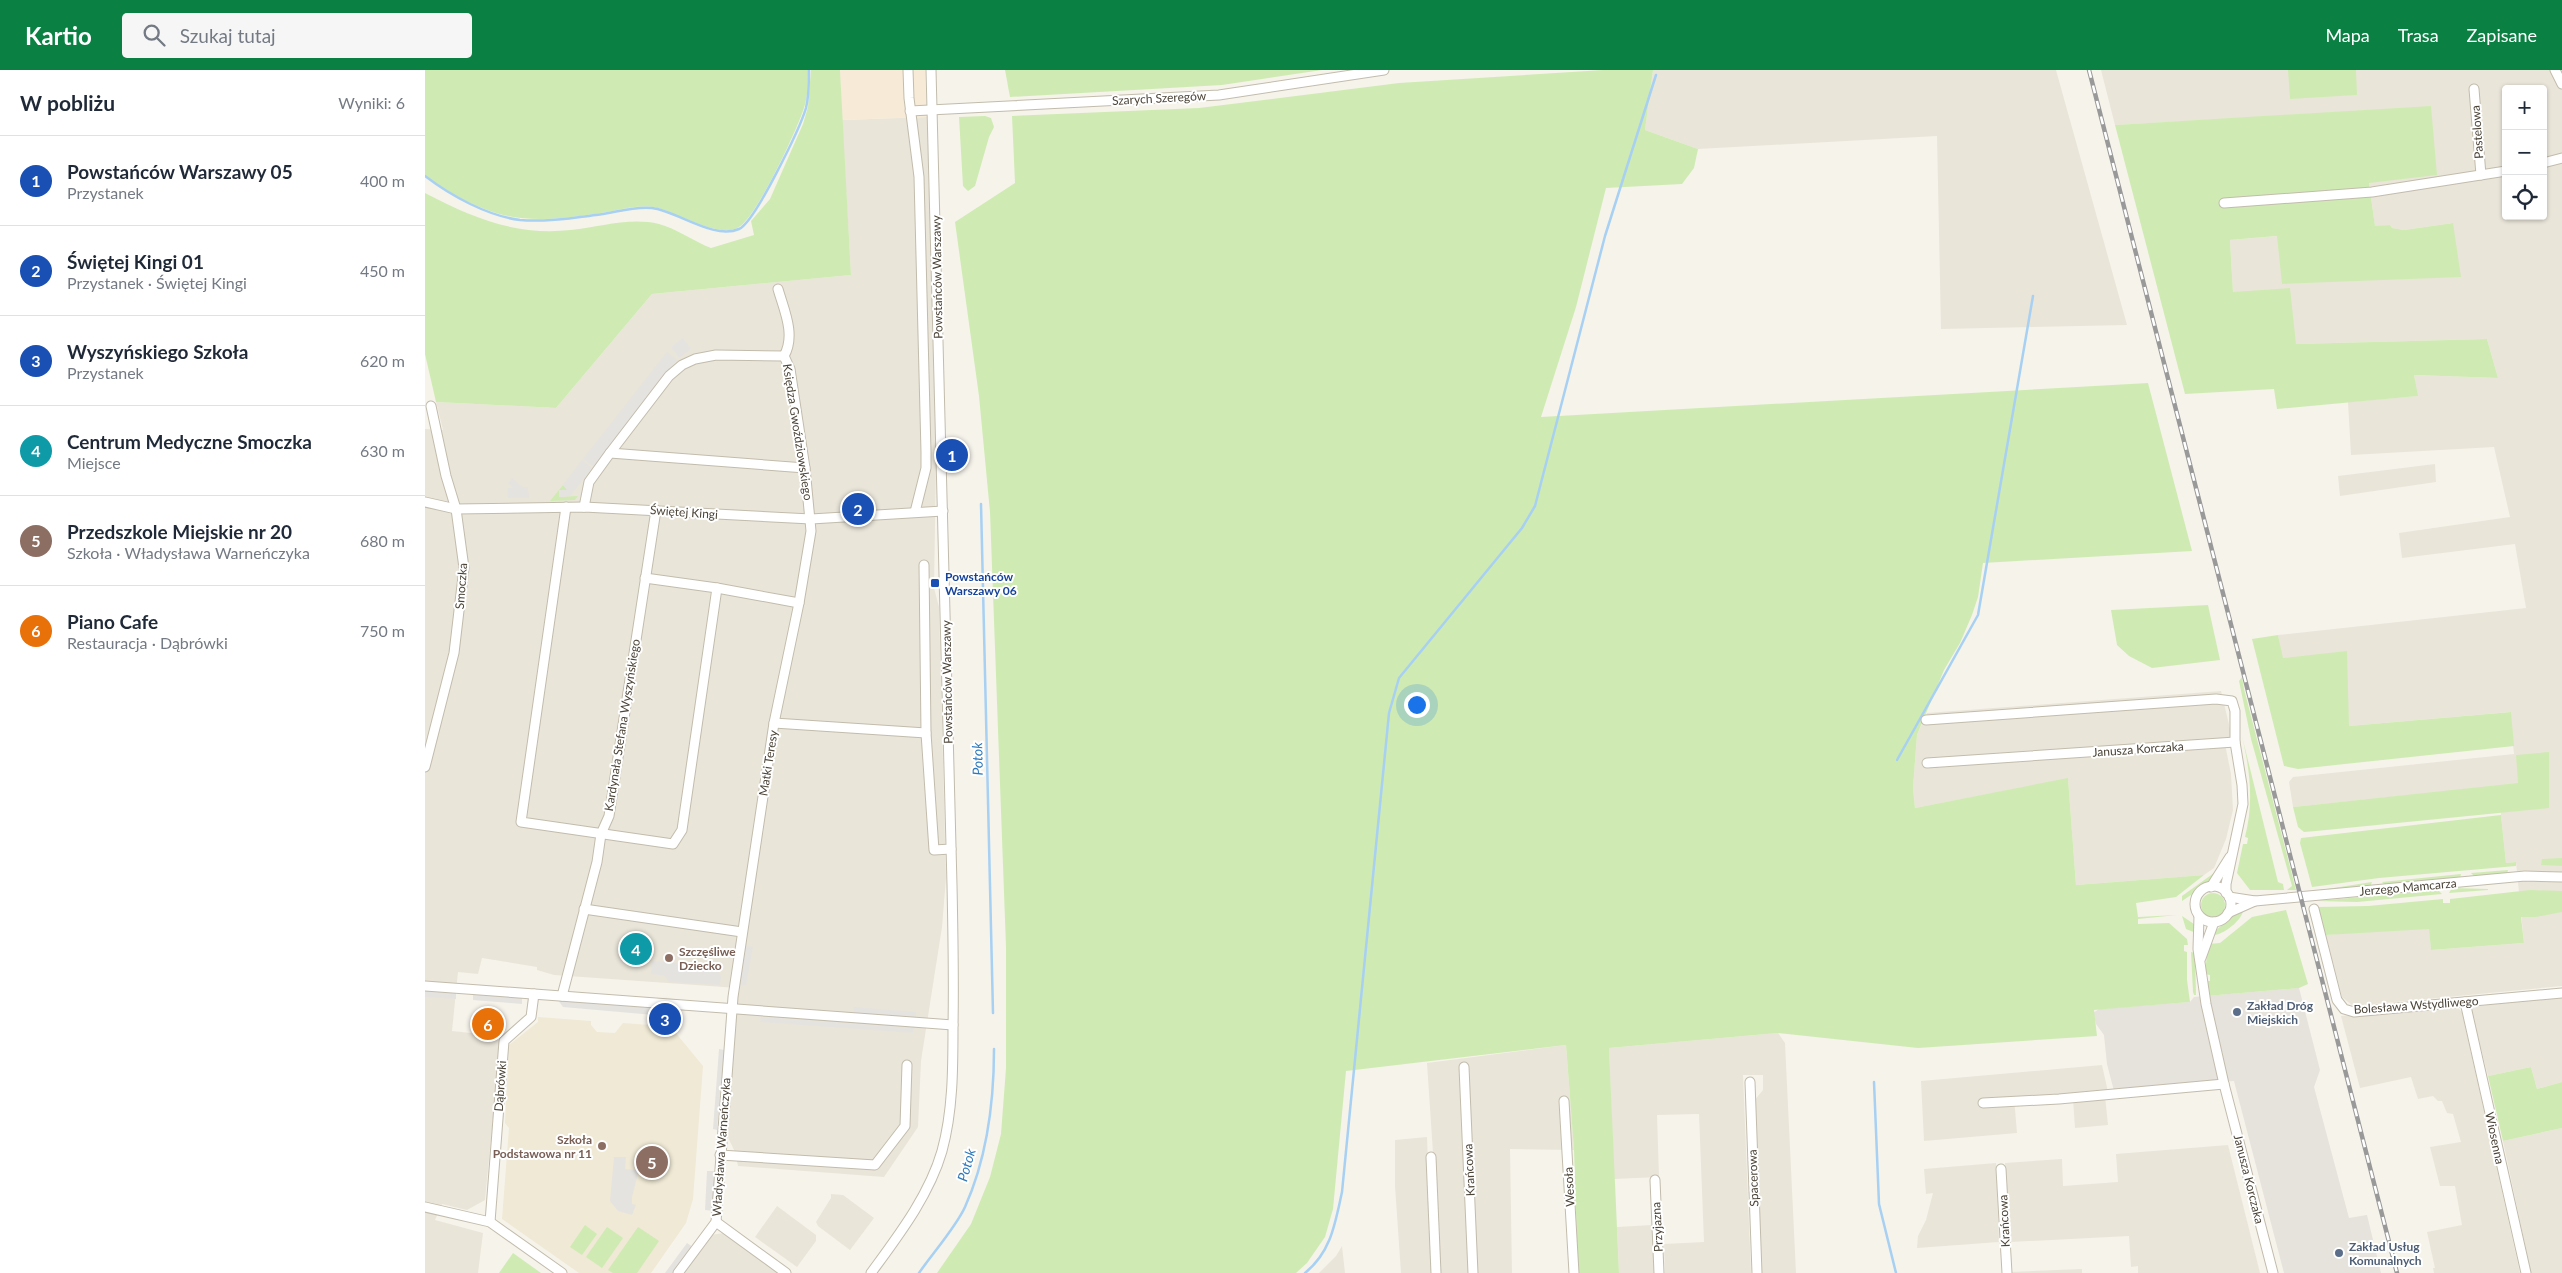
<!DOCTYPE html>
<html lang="pl">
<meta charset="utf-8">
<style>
:root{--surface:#fff;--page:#f6f6f7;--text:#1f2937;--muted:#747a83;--line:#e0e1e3;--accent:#0b8043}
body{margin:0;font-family:Lato,sans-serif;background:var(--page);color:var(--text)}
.controls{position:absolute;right:15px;top:15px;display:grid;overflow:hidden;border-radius:5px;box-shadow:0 1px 4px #0004}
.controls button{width:45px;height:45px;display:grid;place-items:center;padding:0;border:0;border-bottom:1px solid var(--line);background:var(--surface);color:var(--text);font:25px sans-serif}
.you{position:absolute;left:991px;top:634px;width:18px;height:18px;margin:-12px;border:4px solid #fff;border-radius:50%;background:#1a73e8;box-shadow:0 0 0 8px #1a73e833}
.badge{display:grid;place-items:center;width:32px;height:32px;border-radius:50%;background:var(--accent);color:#fff;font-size:16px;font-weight:700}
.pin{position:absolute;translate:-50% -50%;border:2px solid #fff;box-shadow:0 1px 5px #0006}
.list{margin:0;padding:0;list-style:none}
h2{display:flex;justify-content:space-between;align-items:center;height:65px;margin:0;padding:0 20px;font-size:21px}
h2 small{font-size:16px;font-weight:400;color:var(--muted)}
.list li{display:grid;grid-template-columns:32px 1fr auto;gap:15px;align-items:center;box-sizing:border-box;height:90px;padding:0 20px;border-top:1px solid var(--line)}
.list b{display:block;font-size:19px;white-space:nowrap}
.list p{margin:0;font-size:16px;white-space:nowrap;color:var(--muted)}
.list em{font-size:16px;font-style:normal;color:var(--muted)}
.icon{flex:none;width:28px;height:28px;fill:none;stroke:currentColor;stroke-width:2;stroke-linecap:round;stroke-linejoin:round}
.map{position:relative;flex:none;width:2137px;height:1203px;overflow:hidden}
header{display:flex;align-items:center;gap:30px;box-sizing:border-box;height:70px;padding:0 25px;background:var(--accent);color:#fff}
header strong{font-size:24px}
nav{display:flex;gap:28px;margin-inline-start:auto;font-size:18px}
.search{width:350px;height:45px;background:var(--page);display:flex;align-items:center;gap:12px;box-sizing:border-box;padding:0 18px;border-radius:5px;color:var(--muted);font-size:19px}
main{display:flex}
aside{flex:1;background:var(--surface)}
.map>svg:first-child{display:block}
.residential{fill:#eae5d9;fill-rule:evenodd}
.commercial{fill:#f7ebd7}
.industrial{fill:#e6e2dc}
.education{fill:#efe9d5}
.green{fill:#cfebb3}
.parking{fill:#e5e3df}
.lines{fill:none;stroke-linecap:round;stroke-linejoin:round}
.stream{stroke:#a7d0f3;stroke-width:2.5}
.minor-casing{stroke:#c2bcad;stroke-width:11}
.minor{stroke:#fff;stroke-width:9}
.rail-casing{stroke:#999;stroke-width:4.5}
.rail{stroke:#fff;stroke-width:2.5;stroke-dasharray:8;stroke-linecap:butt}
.transit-dot{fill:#1a4fb4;stroke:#fff;stroke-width:2}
.education-dot{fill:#8d6e63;stroke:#fff;stroke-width:2}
.service-dot{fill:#5c6f8a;stroke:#fff;stroke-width:2}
.labels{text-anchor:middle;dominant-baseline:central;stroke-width:4;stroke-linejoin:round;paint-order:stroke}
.street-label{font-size:12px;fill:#4b4438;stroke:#fff}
.transit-label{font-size:12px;font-weight:bold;fill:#164399;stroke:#fff;text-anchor:start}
.education-label{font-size:12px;font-weight:bold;fill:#785e54;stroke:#fff;text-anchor:start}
.service-label{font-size:12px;font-weight:bold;fill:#4e5e75;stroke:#fff;text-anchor:start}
.water-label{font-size:14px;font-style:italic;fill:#2d78bb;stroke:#fff}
</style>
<header>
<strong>Kartio</strong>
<div class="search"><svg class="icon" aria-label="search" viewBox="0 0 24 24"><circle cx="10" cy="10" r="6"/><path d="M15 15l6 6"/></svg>Szukaj tutaj</div>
<nav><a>Mapa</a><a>Trasa</a><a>Zapisane</a></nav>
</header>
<main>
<aside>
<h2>W pobliżu<small>Wyniki: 6</small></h2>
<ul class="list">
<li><span class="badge" style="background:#1a4fb4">1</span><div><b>Powstańców Warszawy 05</b><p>Przystanek</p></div><em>400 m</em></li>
<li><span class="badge" style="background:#1a4fb4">2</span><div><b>Świętej Kingi 01</b><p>Przystanek · Świętej Kingi</p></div><em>450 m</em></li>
<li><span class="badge" style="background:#1a4fb4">3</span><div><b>Wyszyńskiego Szkoła</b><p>Przystanek</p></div><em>620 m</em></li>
<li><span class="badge" style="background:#0f9aa8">4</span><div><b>Centrum Medyczne Smoczka</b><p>Miejsce</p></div><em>630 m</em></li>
<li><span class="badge" style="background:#8d6e63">5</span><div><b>Przedszkole Miejskie nr 20</b><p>Szkoła · Władysława Warneńczyka</p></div><em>680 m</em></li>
<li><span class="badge" style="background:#e8710a">6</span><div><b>Piano Cafe</b><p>Restauracja · Dąbrówki</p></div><em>750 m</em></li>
</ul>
</aside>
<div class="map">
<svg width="2137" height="1203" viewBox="0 0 2137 1203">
<rect width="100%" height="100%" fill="#f6f3eb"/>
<g class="residential">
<path d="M1228,0H1631L1702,255L1516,259L1512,66L1273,79L1220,60Z"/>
<path d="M1676,0H2137V916L1928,936L1917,927L1901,865L2004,855L2006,880L2099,873L2091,792L2081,793L2073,716L1868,737L1864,712L1868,707L2089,684L2085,642L1924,656L1857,588L1853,565L2101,538L2090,474L1977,488L1974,463L2085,447L2069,377L1926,385L1923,332L1992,326L1989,305L2073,308L2062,269L1871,274L1808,223L1805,170L1853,166L1858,214L2028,153L1979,160L1967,158L1965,155L1950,157L1944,112L2006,37L1690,55ZM2081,19H2118V146H2081Z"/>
<path d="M502,47L511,394L509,518L514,537L521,808L517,857L496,991L493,1057L459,1107L313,1096L310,1082L300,1061L313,918L129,905L112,900V897L57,888L53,904L33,902L27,961L73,966V972L75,975L60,1130L42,1140L17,1134L10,1150L58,1163L53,1203H0V359L18,360L11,332L131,338L227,224L426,205L417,50Z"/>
<path d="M2010,394L2011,412L1915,426L1913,406Z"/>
<path d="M1796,621L1807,667L1799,669L1806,704L1808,740L1801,769L1789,798L1779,805L1651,815L1643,709L1490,738L1488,718L1492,665L1502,643Z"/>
<path d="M2137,925V1012L2112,1019L2106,997L2063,1006L2046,939L2053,936Z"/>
<path d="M2030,935L2037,942L2095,1203H2009L2008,1198H2010L2002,1162L2037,1155L2030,1116H2015L2005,1077L2036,1072L2028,1044L2022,1043L2017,1031H2013L2008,1026L1993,1029L1986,1007L1935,1018L1916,946Z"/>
<path d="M1353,963L1360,973L1371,1203H1336L1328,1032L1338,1020V1005H1318L1326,1203H1240L1239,1174L1279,1172L1274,1044L1232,1045L1234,1107L1189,1109L1184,978Z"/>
<path d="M1141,975L1149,1080L1085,1079L1087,1203H1016L1002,993Z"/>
<path d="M1677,995L1683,1022L1594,1029L1593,1026L1589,1027L1592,1063L1499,1071L1496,1011Z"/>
<path d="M1680,1026L1683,1055L1650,1058L1648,1029Z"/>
<path d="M2137,1058V1203H2106L2078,1071Z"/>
<path d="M1002,1067L1007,1203H976L970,1116V1070Z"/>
<path d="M1803,1075L1835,1203H1713V1196L1706,1197L1704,1166L1585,1172L1580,1093L1637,1089L1638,1116L1693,1112L1691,1084Z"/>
<path d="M1571,1093L1574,1172L1492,1178L1493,1166L1501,1150L1508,1123L1501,1124L1499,1099Z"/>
<path d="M406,1124L418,1125L449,1148L425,1180L393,1156L391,1152L406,1128Z"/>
<path d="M352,1136L391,1165V1171L372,1197L330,1167Z"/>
<path d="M1227,1155L1229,1203H1194L1192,1157Z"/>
<path d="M299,1163L355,1203H258L286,1165Z"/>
<path d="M917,1176L920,1203H894L911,1186Z"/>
<path d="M1657,1199V1203H1587L1586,1202Z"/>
</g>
<path class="commercial" d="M415,0H500L502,47L417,50Z"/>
<path class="industrial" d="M1874,918L1895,1000L1889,1017L1924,1148L1942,1145L1956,1203H1859L1809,1011L1689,1021L1682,994L1679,965L1671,954L1668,943L1674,939L1765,932L1769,927Z"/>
<path class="education" d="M113,947L166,951V955L172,962L190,963L198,953L251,957L250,962L278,996L268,1129L261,1153L226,1203H154L77,1149L84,1058L80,1053L84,975L113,952Z"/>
<g class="green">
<path d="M0,0H383C383,12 383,26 379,38C372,60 332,146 314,157C293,170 250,140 228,137C208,135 191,141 171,144C147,147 121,151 96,148C63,145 26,125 0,105Z"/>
<path d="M386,0H415L426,205L227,224L131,338L11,332L0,284V123C48,148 91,166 146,160C175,157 205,147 234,154C250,158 270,172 286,178L329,165L326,151L345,129L378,54L383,37Z"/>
<path d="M580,0H897L797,15L585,27Z"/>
<path d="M1178,0H1228L1220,60L1273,79L1269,98L1257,114L1181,118L1151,237L1116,347L1723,313L1767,481L1558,493L1553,527L1547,545L1535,573L1519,600L1492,665L1488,718L1490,738L1643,708L1651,815L1779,805L1751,827L1711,833L1713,847L1752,845L1713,849V854L1744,853L1762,869L1763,875H1759V881L1762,882V910L1765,932L1669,940L1672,966L1493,978L1353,963L1184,978L1194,1203H1153L1149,1080L1141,975L921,1001L908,1139L900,1167L882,1193L871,1203H512L546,1154L565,1107L576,1064L581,998V877L565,442L554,326L530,152L590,113L587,46L774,38L974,13Z"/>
<path d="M1863,0H1931L1932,25L1865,29Z"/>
<path d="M2006,36L2012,105L1944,113L1950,156L1965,155L1967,158L1979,160L2028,153L2036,207L1857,214L1852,166L1805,170L1808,222L1865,218L1871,274L2062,269L2073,308L1989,305L1993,326L1852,339L1849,319L1760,324L1690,55Z"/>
<path d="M560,46L566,48L569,57L564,67L550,116L543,121L538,116L534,47Z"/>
<path d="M138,415L143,419L134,427L153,426L150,430L125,431Z"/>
<path d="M1783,535L1795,590L1727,598L1704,586L1692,575L1686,540Z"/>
<path d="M1853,565L1858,588L1922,581L1924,656L2086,642L2089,676L1873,699L1859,696L1827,569Z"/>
<path d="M1817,607L1819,619L1871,820H1862L1867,816L1826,669L1814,611Z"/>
<path d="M1817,666L1853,812L1858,814L1859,820H1825L1812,803L1818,774H1822L1823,768L1820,767C1829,732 1825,701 1817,666Z"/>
<path d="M2124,682V738L1891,761L1879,762L1873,757L1868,737L2093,713L2091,685Z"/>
<path d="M2076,745L2081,793L2091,792V796L1954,808L1887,817L1875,773L1876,768Z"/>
<path d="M2137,788V796L2116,795L2117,789Z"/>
<path d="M2083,800L2082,804L2050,807L2046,803Z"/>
<path d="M1789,803L1792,804L1784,813L1757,831V826Z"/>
<path d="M2036,804L2035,808L1960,815L1957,812Z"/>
<path d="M1947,812L1945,817L1889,821Z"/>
<path d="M2027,818L2063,819V820L2024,823Z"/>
<path d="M2013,820L2017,824L1932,832L1892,831Z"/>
<path d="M2105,820L2137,821V842L2111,847H2096L2099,873L2006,880L2004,859L1901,865L1892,837L1943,836L2018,829V833H2025V829Z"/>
<circle cx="1788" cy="835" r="12"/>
<path d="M1818,840C1818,850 1796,867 1786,865L1810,843Z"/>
<path d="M1861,840L1883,914L1874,918L1782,926V911H1785V905L1780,904L1783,874L1795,873L1827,847Z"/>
<path d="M1757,846L1769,854L1771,863L1761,859Z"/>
<path d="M1766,882L1770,883L1771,925H1769L1768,922Z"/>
<path d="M2106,997L2112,1019L2137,1012V1058L2078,1071L2063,1006Z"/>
<path d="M160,1155L172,1164L157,1185L145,1177Z"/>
<path d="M182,1157L198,1168L177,1198L161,1187Z"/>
<path d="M213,1157L234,1171L212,1203H188L183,1200Z"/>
<path d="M88,1183L116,1203H74Z"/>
</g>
<g class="parking">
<path d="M258,268L266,279L254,288L246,277Z"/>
<path d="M242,282L252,290L169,397L158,389Z"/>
<path d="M157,390L167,398L145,426L134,427V420H142L138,415Z"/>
<path d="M87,408L98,417H103L104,428H83L82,418H88L83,413Z"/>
<path d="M320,876L328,877L321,916L314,915Z"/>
<path d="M227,891L252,893L253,897H257V894H268L267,898H272V895L291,897L296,906L295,915L244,912L240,906L226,904Z"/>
<path d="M0,921L31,923V929L0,927Z"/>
<path d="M48,924L97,928V934L48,930Z"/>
<path d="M133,930L236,938L229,945L138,937Z"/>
<path d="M429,937L491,942V949L428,943Z"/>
<path d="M336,947L489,958L488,963L335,952Z"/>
<path d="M294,979L299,980L292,1060L288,1059Z"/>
<path d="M189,1087H201L200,1099L214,1100L207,1127V1134L211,1135L207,1145L193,1141L185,1131Z"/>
<path d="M282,1101H290L288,1141L280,1140Z"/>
<path d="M262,1173L268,1177L249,1203H240Z"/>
</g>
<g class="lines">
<g class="stream">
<path d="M0,106C26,126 63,146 95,150C120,152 147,148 171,145C190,143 207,136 227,138C252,141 289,170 314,159C330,152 375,58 381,38C384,26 384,12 384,0"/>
<path d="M556,434L568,943"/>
<path d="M1472,690L1553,545L1608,226"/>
<path d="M1449,1012L1454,1134L1471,1203"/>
<path d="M494,1203C507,1184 531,1157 540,1137C562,1088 569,1031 569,979"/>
<path d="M880,1203C906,1182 910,1154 917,1122L964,643L974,608L1097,458L1110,436L1180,166L1231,5"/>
</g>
<g class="minor-casing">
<g id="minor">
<path d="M483,0L484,28L494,107L501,382V398L490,442"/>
<path d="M2130,0L2137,14"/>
<path d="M2049,19L2056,105"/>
<path d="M485,41L794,25L959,0"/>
<path d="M2118,93L2137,88"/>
<path d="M1799,133L1947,122L2081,101"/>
<path d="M185,383L244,306L257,295L270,289L291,285L359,286"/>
<path d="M0,432L31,439L159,437L386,449L518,441"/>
<path d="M141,437L96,752L248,774L257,760L292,518"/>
<path d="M159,437L164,412L185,383L380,398"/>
<path d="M499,495L501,663L509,780L526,779"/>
<path d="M220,508L292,518L374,533"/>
<path d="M1501,650L1791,629L1807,631L1810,641V672L1817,715L1818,734L1801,814V823"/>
<path d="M349,653L501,663"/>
<path d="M1502,693L1810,672"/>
<path d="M0,697L29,583L39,498L31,439L21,406L6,336"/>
<circle cx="1788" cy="834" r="18"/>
<path d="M1786,817L1805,787"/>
<path d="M1804,827L1830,831L2100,806L2137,807"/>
<path d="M159,839L317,862"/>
<path d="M1889,839L1912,930L1919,939L1929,942L2137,923"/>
<path d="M1803,843L1830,831"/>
<path d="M1774,846L1773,879L1781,934L1799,1014L1848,1203"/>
<path d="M1776,888L1789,852"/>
<path d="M0,916L528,955"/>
<path d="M137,926L172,792L176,764L184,746L231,440"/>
<path d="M2040,932L2101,1203"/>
<path d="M1039,997L1048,1203"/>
<path d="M1325,1012L1332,1203"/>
<path d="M1139,1031L1149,1203"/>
<path d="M1558,1033L1634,1029L1799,1014"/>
<path d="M295,1085L450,1095L480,1056L482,995"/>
<path d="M1006,1087L1011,1203"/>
<path d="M1576,1099L1582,1203"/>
<path d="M1230,1110L1234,1203"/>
<path d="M0,1137L65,1152L137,1203"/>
<path d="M65,1152L79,971L106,947L109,924"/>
<path d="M291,1152L361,1203"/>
<path d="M253,1203L291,1152L308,927L349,653L374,533L386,461L380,398L365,299L359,286C371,265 359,240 353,219"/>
<path d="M446,1203C473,1166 504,1126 517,1081C528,1041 528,998 528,956C529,909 528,862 527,815L506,0"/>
</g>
</g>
<use href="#minor" class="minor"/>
<g class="rail-casing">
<path id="rail" d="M1664,0L1972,1203"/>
</g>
<use href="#rail" class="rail"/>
</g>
<rect class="transit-dot" x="505" y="508" width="10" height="10" rx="2.5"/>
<g class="education-dot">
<circle cx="244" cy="888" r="5"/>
<circle cx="177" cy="1076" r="5"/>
</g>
<g class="service-dot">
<circle cx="1812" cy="942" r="5"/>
<circle cx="1914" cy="1183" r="5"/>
</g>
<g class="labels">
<g class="street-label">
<text transform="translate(734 28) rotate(-3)">Szarych Szeregów</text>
<text transform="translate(2052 62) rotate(-94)">Pastelowa</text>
<text transform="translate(512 207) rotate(-91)">Powstańców Warszawy</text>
<text transform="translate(373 362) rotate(81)">Księdza Gwoździowskiego</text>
<text transform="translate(259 442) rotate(4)">Świętej Kingi</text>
<text transform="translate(36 516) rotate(-86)">Smoczka</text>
<text transform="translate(522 612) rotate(-91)">Powstańców Warszawy</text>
<text transform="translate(197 655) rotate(-81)">Kardynała Stefana Wyszyńskiego</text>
<text transform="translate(1713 679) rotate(-4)">Janusza Korczaka</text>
<text transform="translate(343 693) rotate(-81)">Matki Teresy</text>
<text transform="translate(1983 817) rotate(-5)">Jerzego Mamcarza</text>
<text transform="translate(1991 935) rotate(-4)">Bolesława Wstydliwego</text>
<text transform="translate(75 1016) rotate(-86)">Dąbrówki</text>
<text transform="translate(2070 1068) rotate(78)">Wiosenna</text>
<text transform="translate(296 1077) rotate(-86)">Władysława Warneńczyka</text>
<text transform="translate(1044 1100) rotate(-93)">Krańcowa</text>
<text transform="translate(1328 1108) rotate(-92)">Spacerowa</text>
<text transform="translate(1824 1109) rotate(76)">Janusza Korczaka</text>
<text transform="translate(1144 1117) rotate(-93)">Wesoła</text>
<text transform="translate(1579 1151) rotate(-93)">Krańcowa</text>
<text transform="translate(1232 1157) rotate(-93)">Przyjazna</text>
</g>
<g class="transit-label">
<text x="520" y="506">Powstańców<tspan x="520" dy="14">Warszawy 06</tspan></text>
</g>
<g class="education-label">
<text x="254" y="881">Szczęśliwe<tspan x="254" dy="14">Dziecko</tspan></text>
<text x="167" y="1069" text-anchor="end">Szkoła<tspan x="167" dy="14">Podstawowa nr 11</tspan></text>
</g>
<g class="service-label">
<text x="1822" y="935">Zakład Dróg<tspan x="1822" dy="14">Miejskich</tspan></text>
<text x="1924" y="1176">Zakład Usług<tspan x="1924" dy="14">Komunalnych</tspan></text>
</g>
<g class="water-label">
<text transform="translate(552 689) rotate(-91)">Potok</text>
<text transform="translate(541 1095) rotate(-74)">Potok</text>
</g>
</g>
</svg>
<div class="controls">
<button>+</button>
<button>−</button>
<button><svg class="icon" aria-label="locate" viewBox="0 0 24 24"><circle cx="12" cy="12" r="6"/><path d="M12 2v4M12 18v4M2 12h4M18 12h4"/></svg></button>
</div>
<div class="you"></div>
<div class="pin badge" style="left:527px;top:385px;background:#1a4fb4">1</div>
<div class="pin badge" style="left:433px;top:439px;background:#1a4fb4">2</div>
<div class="pin badge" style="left:240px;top:949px;background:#1a4fb4">3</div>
<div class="pin badge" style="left:211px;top:879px;background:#0f9aa8">4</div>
<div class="pin badge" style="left:227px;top:1092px;background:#8d6e63">5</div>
<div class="pin badge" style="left:63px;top:954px;background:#e8710a">6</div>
</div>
</main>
